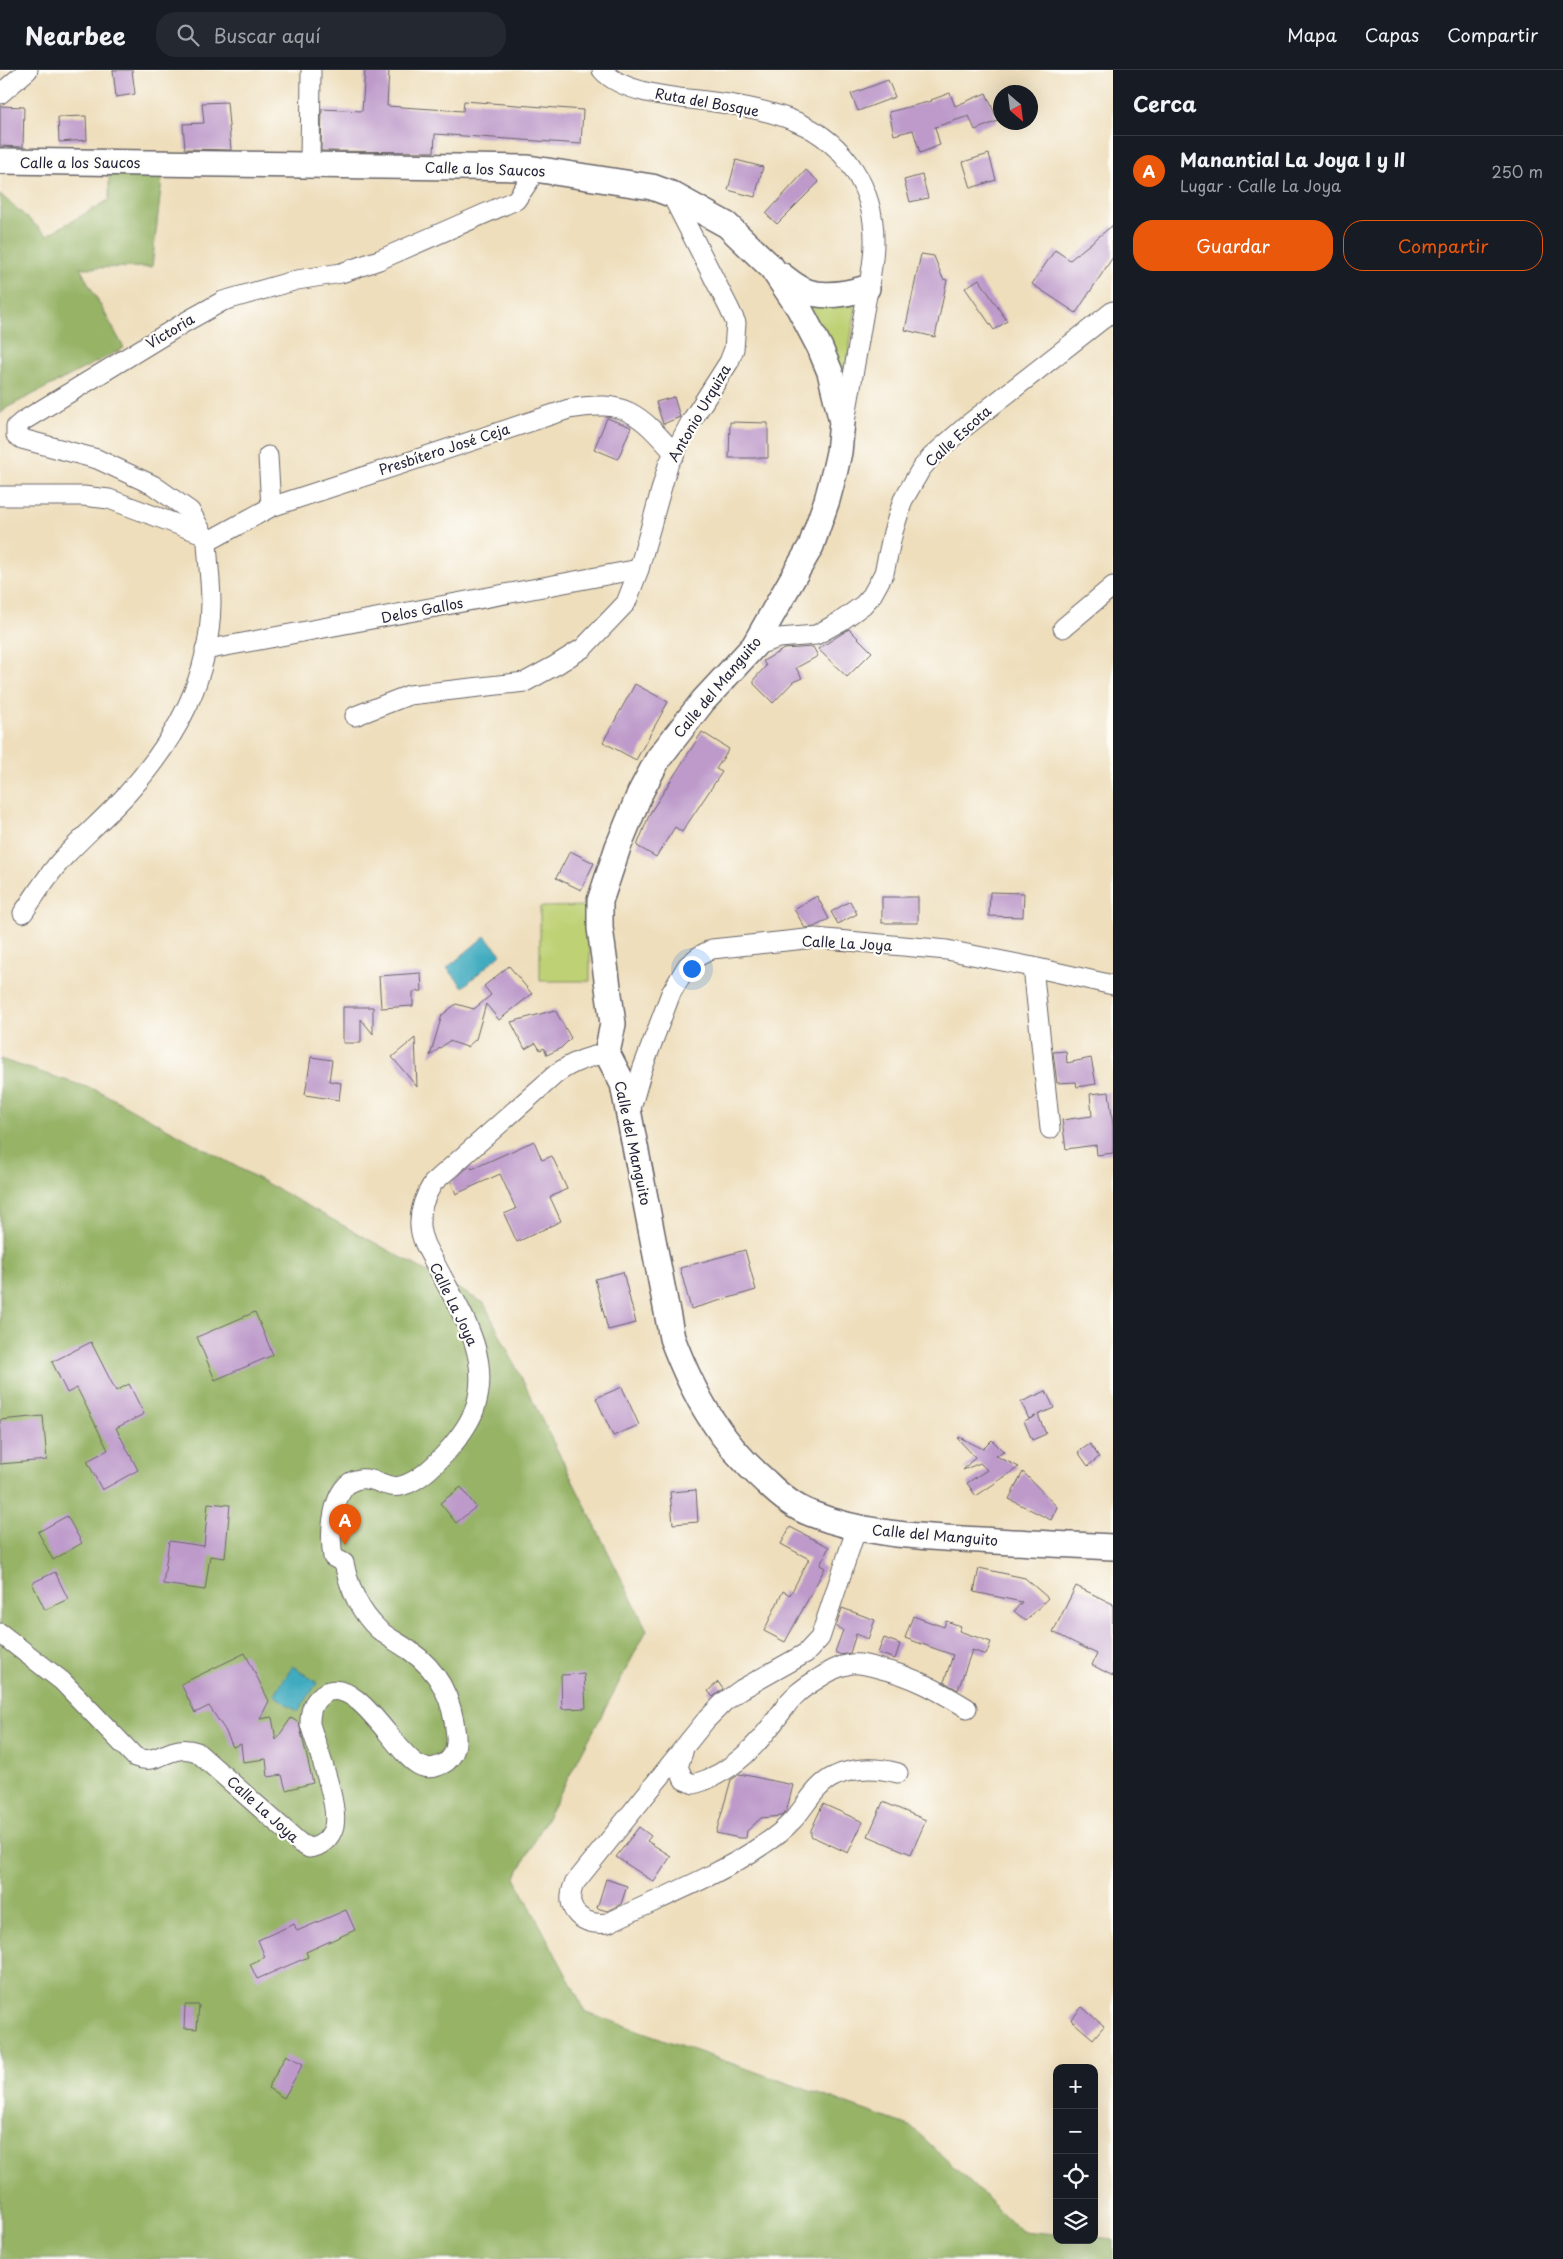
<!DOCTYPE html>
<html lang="es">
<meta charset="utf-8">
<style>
:root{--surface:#171b24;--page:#242831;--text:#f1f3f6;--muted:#9ea1a6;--line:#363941;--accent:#ea580c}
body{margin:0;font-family:"Playpen Sans",sans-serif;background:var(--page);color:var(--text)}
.controls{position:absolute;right:15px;bottom:15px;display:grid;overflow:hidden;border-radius:10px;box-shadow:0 5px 20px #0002}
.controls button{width:45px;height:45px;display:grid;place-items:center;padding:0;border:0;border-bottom:1px solid var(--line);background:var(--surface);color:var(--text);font:25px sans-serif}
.compass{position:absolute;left:993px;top:15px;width:45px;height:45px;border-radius:50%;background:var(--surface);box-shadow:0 5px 20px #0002;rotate:152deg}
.you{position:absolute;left:691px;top:898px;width:18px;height:18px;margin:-12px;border:4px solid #fff;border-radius:50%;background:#1a73e8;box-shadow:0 0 0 8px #1a73e833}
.badge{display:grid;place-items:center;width:32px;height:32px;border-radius:50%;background:var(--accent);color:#fff;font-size:16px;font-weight:700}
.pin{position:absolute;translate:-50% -41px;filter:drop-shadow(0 1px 2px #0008)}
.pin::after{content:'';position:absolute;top:26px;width:18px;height:15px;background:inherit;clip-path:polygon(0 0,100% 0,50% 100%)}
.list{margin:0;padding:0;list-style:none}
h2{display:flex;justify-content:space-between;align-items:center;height:65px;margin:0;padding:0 20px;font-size:21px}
h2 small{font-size:16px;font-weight:400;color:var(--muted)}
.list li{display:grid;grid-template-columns:32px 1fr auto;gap:15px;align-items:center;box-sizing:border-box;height:70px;padding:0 20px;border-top:1px solid var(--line)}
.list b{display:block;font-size:19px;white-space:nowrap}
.list p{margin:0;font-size:16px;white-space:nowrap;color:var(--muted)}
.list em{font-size:16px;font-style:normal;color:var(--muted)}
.actions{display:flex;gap:10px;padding:15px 20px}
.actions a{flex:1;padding:11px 0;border:1px solid var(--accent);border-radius:20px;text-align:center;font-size:18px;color:var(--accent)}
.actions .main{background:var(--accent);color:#fff}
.icon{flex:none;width:28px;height:28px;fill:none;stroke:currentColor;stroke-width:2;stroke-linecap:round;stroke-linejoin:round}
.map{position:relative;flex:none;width:1113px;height:2189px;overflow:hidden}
header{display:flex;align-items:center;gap:30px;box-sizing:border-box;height:70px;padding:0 25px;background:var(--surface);border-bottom:1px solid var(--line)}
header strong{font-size:24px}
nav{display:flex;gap:28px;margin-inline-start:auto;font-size:18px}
.search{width:350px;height:45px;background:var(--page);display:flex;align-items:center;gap:12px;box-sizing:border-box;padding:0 18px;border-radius:20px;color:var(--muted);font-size:19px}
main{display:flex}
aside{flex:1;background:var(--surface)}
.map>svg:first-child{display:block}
.green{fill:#bed174;stroke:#707a58}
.forest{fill:#96b366;stroke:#5c6a50}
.water{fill:#40abbf;stroke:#31667d}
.building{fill:#bd9aca}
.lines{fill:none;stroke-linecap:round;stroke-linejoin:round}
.minor-casing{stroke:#696468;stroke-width:21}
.major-casing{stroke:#696468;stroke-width:28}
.minor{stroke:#fff;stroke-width:19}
.major{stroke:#fff;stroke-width:25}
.labels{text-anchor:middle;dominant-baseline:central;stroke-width:4.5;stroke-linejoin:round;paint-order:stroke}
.street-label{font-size:14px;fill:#22223b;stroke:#fdfcf7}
</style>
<header>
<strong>Nearbee</strong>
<div class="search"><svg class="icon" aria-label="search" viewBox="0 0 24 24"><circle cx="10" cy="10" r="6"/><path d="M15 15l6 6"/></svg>Buscar aquí</div>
<nav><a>Mapa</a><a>Capas</a><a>Compartir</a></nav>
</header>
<main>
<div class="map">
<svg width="1113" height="2189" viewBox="0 0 1113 2189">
<rect width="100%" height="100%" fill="#fdfcf7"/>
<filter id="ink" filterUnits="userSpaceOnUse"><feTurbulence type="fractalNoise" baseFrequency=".02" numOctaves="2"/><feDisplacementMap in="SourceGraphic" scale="10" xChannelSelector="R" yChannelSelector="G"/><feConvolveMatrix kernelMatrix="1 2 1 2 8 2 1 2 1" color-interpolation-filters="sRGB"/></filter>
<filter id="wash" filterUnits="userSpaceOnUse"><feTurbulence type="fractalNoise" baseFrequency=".0096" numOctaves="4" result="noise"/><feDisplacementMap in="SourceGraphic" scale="20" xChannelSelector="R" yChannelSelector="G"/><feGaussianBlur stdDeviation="1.12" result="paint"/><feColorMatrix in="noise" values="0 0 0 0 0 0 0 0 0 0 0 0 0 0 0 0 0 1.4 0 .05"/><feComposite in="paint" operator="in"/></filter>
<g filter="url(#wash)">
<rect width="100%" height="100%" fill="#eedebc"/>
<g class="green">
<path d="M799,225L856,237L842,323Z"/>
<path d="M590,836V911H540V837Z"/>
</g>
<g class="forest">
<path d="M109,90L164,92L152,197L80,198L124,278L8,337L0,344V124L47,165L109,130Z"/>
<path d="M0,989L99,1021L484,1233L647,1560L515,1808L586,1942L912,2057L1021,2161L1057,2164V2170H1094V2167L1113,2169V2189H0Z"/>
</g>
<g class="water">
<path d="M485,866L501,884L463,917L447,898Z"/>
<path d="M293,1596L317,1613L298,1642L274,1625Z"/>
</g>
<g id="blocks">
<g class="building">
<path d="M113,0H132L135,24L116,27Z"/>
<path d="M365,0H389L387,36L463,41L464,31L583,40L581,74L435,64L434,82L321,81L322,39L362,41Z"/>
<path d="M888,10L895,27L858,41L851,24Z"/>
<path d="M950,23L955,36L986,23L998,51L975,60L969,46L935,57L940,75L920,83L913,60L894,65L889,42L932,31L931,30Z"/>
<path d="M227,32L231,80L185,79L183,54L204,53L202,33Z"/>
<path d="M0,36L24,37L23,77L0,76Z"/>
<path d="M86,46L87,70L59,72L58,47Z"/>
<path d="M989,84L996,110L971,118L963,92Z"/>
<path d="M736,90L763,97L755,127L728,120Z"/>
<path d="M806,100L819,112L777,154L766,144Z"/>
<path d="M922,105L928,128L910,132L904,110Z"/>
<path d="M1113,155V187L1076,243L1032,214L1055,180L1070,190Z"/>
<path d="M921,184L934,186L943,209L947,210L935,267L905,260Z"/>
<path d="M979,209L1007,251L994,260L965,218Z"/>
<path d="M674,327L680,347L663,354L656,332Z"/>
<path d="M607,348L631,357L618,389L594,379Z"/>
<path d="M730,352L768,353V388H729Z"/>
<path d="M849,559L872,582L847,607L818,579Z"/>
<path d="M813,577L818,586L796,598L802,608L793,612L773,633L754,614V609L766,596L763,591L784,579Z"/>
<path d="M635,614L668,632L636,690L603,672Z"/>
<path d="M702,662L729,679L716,699L722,702L682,762L675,757L656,787L637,776L650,743Z"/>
<path d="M570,781L594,793L581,820L556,808Z"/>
<path d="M990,822L1024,823L1023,847L989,846Z"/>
<path d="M817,826L829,849L814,857L805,858L794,839Z"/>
<rect x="882" y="827" width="36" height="26"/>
<path d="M850,831L857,844L838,854L831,842Z"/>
<path d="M509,896L532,924L499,950L486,934L476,969L467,977L449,971L430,986L442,945L456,934L474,939L491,925L484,916Z"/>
<path d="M421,903L422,921L413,922V936L381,938L379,906Z"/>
<path d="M343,937H373V964L361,949V973H343Z"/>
<path d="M555,940L571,968L561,978L547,985L544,978L540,980L536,973L525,979L511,952Z"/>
<path d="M415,968L417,1017L392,987Z"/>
<path d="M1066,981L1067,993L1091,988L1096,1014L1077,1017L1076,1012L1057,1013L1053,982Z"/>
<path d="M311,987L332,990L329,1011L341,1013L339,1030L305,1025Z"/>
<path d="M1109,1022L1113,1056V1083L1097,1085L1096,1075L1066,1079L1062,1050L1092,1046L1090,1024Z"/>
<path d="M534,1071L542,1090L552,1086L567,1119L550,1127L561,1151L517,1172L504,1144L516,1139L500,1104L456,1124L451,1112L467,1098L470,1096L472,1099Z"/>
<path d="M745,1180L756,1220L691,1239L680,1198Z"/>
<path d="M623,1202L636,1253L608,1260L595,1209Z"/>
<path d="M255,1242L273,1285L215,1310L197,1267Z"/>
<path d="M91,1272L116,1321L129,1314L144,1344L116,1358L138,1400L102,1420L87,1391L108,1380L77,1318L67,1323L52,1292Z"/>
<path d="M622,1317L639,1355L613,1366L596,1328Z"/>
<path d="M1046,1321L1054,1338L1038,1345L1046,1364L1032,1370L1024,1351L1036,1346L1029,1349L1021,1332Z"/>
<path d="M43,1346L47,1390L0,1394V1350Z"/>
<path d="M959,1367L983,1379L992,1370L1004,1382L996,1386L1019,1397L976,1426L967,1413L987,1400L980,1393L963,1400L975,1387L958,1369Z"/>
<path d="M1090,1374L1099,1387L1088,1396L1078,1382Z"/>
<path d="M1023,1402L1057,1437L1051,1450L1009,1429Z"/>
<path d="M461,1417L476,1437L456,1453L440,1433Z"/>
<path d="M696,1420L698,1452L673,1454L670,1422Z"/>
<path d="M208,1433L230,1435L225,1488L210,1486L205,1520L163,1514L169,1471L204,1476Z"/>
<path d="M67,1446L82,1473L53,1490L38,1462Z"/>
<path d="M790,1457L829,1477L820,1495L825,1498L785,1572L764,1561L783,1521L790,1525L809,1489L781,1474Z"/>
<path d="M979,1498L1025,1508L1048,1528L1026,1551L1014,1541L1022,1532L974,1522Z"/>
<path d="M55,1502L68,1529L45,1540L32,1513Z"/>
<path d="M1076,1516L1113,1534V1606L1092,1595L1097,1584L1053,1562Z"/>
<path d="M842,1538L875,1550L868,1569L856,1564L850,1583L841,1585L835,1582L843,1560L836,1557Z"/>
<path d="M913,1546L944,1557L946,1551L961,1556L959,1561L991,1572L986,1585L972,1580L958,1620L944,1612L953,1585L905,1568Z"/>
<path d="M884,1568L900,1574L895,1589L878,1583Z"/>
<path d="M245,1583L269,1631L260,1649L272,1647L276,1670L291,1648L299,1653L313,1713L286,1720L282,1705L268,1707L266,1689L243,1692L241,1674L233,1677L225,1660L209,1636L195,1643L181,1614Z"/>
<path d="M584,1604L586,1638L562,1639L561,1605Z"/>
<path d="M718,1612L723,1619L713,1627L708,1621Z"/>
<path d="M740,1704L793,1715L787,1739L782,1746L761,1748L747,1761L746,1768H739L716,1763L731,1710Z"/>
<path d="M883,1732L926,1750L911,1784L868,1766Z"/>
<path d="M823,1734L863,1752L848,1783L811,1766V1760Z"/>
<path d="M639,1757L651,1766L647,1771L671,1786L654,1812L616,1787Z"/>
<path d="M606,1809L627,1816L621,1834L607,1841L597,1838Z"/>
<path d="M346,1840L355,1860L306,1882L308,1887L257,1909L250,1894L265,1887L258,1870L294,1854L297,1861Z"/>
<path d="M185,1935H199L197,1959L184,1958Z"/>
<path d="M1082,1937L1104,1956L1093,1969L1071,1950Z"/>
<path d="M286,1985L303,1994L284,2028L268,2018Z"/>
</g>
</g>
</g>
<g filter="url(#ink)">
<use href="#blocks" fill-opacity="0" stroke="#696468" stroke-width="1"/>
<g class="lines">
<g class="minor-casing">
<g id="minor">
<path d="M602,0C621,22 669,27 698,30C731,34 766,39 797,52C846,73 875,120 874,172C874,198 867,222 863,247C857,282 851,317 845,352"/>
<path d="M0,24L28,0"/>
<path d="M310,94L311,0"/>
<path d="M268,386L271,437"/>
<path d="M0,426H83L109,429L203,464L207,472C208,492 211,513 211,533C210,608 177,668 128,723C108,745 86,764 66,785C49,802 37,823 23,843"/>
<path d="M203,464L190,441L153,415L97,389L22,369L16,365V357L23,351L187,251L223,231L297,210L341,203L379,190L516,130L529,111L528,98"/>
<path d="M207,472L271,437L569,339C625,329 639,343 675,384"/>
<path d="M1063,558L1113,516"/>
<path d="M754,576L779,568L816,565L841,551L863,535L872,525L884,503L893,462L903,430L921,399L932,386L966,356L1113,241"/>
<path d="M205,580L639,499"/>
<path d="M355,646L409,625L525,612L556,595L583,578L626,533L639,499L668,395L690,353L729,292L734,279L736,253L729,238L671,124"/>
<path d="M1033,897L1050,1059"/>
<path d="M630,1042L642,1000L671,923L687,896L699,886L712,879L815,868L947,880L1033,897L1113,915"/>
<path d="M857,1457L820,1568L806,1583L742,1619L724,1632L706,1650L574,1814C563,1840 582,1856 608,1853C657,1829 716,1807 761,1776C772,1769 784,1760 793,1750C806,1736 816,1714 835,1706C855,1697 876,1697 898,1703"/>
<path d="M0,1563L62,1611L135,1687C159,1697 169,1672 197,1682L300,1773L309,1778C321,1777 331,1768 334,1756C339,1734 317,1678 310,1654C310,1641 312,1632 323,1624C356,1603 393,1680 417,1694C423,1698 431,1699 438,1696C452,1692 457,1679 456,1666C453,1630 440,1601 409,1580C399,1573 387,1567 378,1559C359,1541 349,1517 344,1493L333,1487C329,1466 331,1412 360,1409C376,1407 388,1421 404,1415C430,1407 469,1360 476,1335C491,1284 460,1241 437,1197C430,1184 421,1171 420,1156C419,1140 425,1126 433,1113L556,1004C572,992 588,987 607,983"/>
<path d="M683,1682L678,1697L684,1710L694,1714C734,1703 760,1672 783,1640C792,1626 803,1618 816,1610C827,1603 837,1596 851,1594C861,1593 871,1596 881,1599C913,1606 939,1621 967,1638"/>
</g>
</g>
<g class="major-casing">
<g id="major">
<path d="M0,91L528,98L652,117L671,124L727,155L772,198L799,238L820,278L830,302L842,352L839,382L835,400L827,430L811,476L754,576L703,631L658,689L640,723L618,777L600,831V858L613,954L607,983L623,1014L672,1268C694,1326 719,1371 766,1412C779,1425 795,1438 812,1444C865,1465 925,1467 980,1470C1025,1473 1069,1475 1113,1477"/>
<path d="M781,205C789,211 798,219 808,222C826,228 850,223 867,218"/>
</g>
</g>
<use href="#minor" class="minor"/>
<use href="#major" class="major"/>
</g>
</g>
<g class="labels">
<g class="street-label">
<text transform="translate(707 32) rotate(10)">Ruta del Bosque</text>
<text x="80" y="92">Calle a los Saucos</text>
<text transform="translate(485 99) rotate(2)">Calle a los Saucos</text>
<text transform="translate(170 261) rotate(-31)">Victoria</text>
<text transform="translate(699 343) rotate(-60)">Antonio Urquiza</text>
<text transform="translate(958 366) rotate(-42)">Calle Escota</text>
<text transform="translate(444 379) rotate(-18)">Presbítero José Ceja</text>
<text transform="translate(422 540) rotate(-11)">Delos Gallos</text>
<text transform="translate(717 617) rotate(-50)">Calle del Manguito</text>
<text transform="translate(847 873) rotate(3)">Calle La Joya</text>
<text transform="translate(633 1073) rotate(78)">Calle del Manguito</text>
<text transform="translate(454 1234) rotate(64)">Calle La Joya</text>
<text transform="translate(935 1465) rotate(5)">Calle del Manguito</text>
<text transform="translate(263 1739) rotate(42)">Calle La Joya</text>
</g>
</g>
</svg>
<div class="controls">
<button>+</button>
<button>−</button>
<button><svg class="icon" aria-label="locate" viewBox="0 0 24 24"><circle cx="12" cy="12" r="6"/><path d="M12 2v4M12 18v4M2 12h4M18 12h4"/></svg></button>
<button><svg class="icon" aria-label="layers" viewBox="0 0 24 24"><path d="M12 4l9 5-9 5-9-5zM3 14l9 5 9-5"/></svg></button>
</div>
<svg class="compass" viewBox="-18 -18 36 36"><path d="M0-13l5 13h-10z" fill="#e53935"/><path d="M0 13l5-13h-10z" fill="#9ea1a6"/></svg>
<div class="you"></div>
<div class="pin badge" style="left:345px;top:1475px">A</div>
</div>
<aside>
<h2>Cerca<small></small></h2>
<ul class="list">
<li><span class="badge">A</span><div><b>Manantial La Joya I y II</b><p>Lugar · Calle La Joya</p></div><em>250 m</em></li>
</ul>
<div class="actions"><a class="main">Guardar</a><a>Compartir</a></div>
</aside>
</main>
